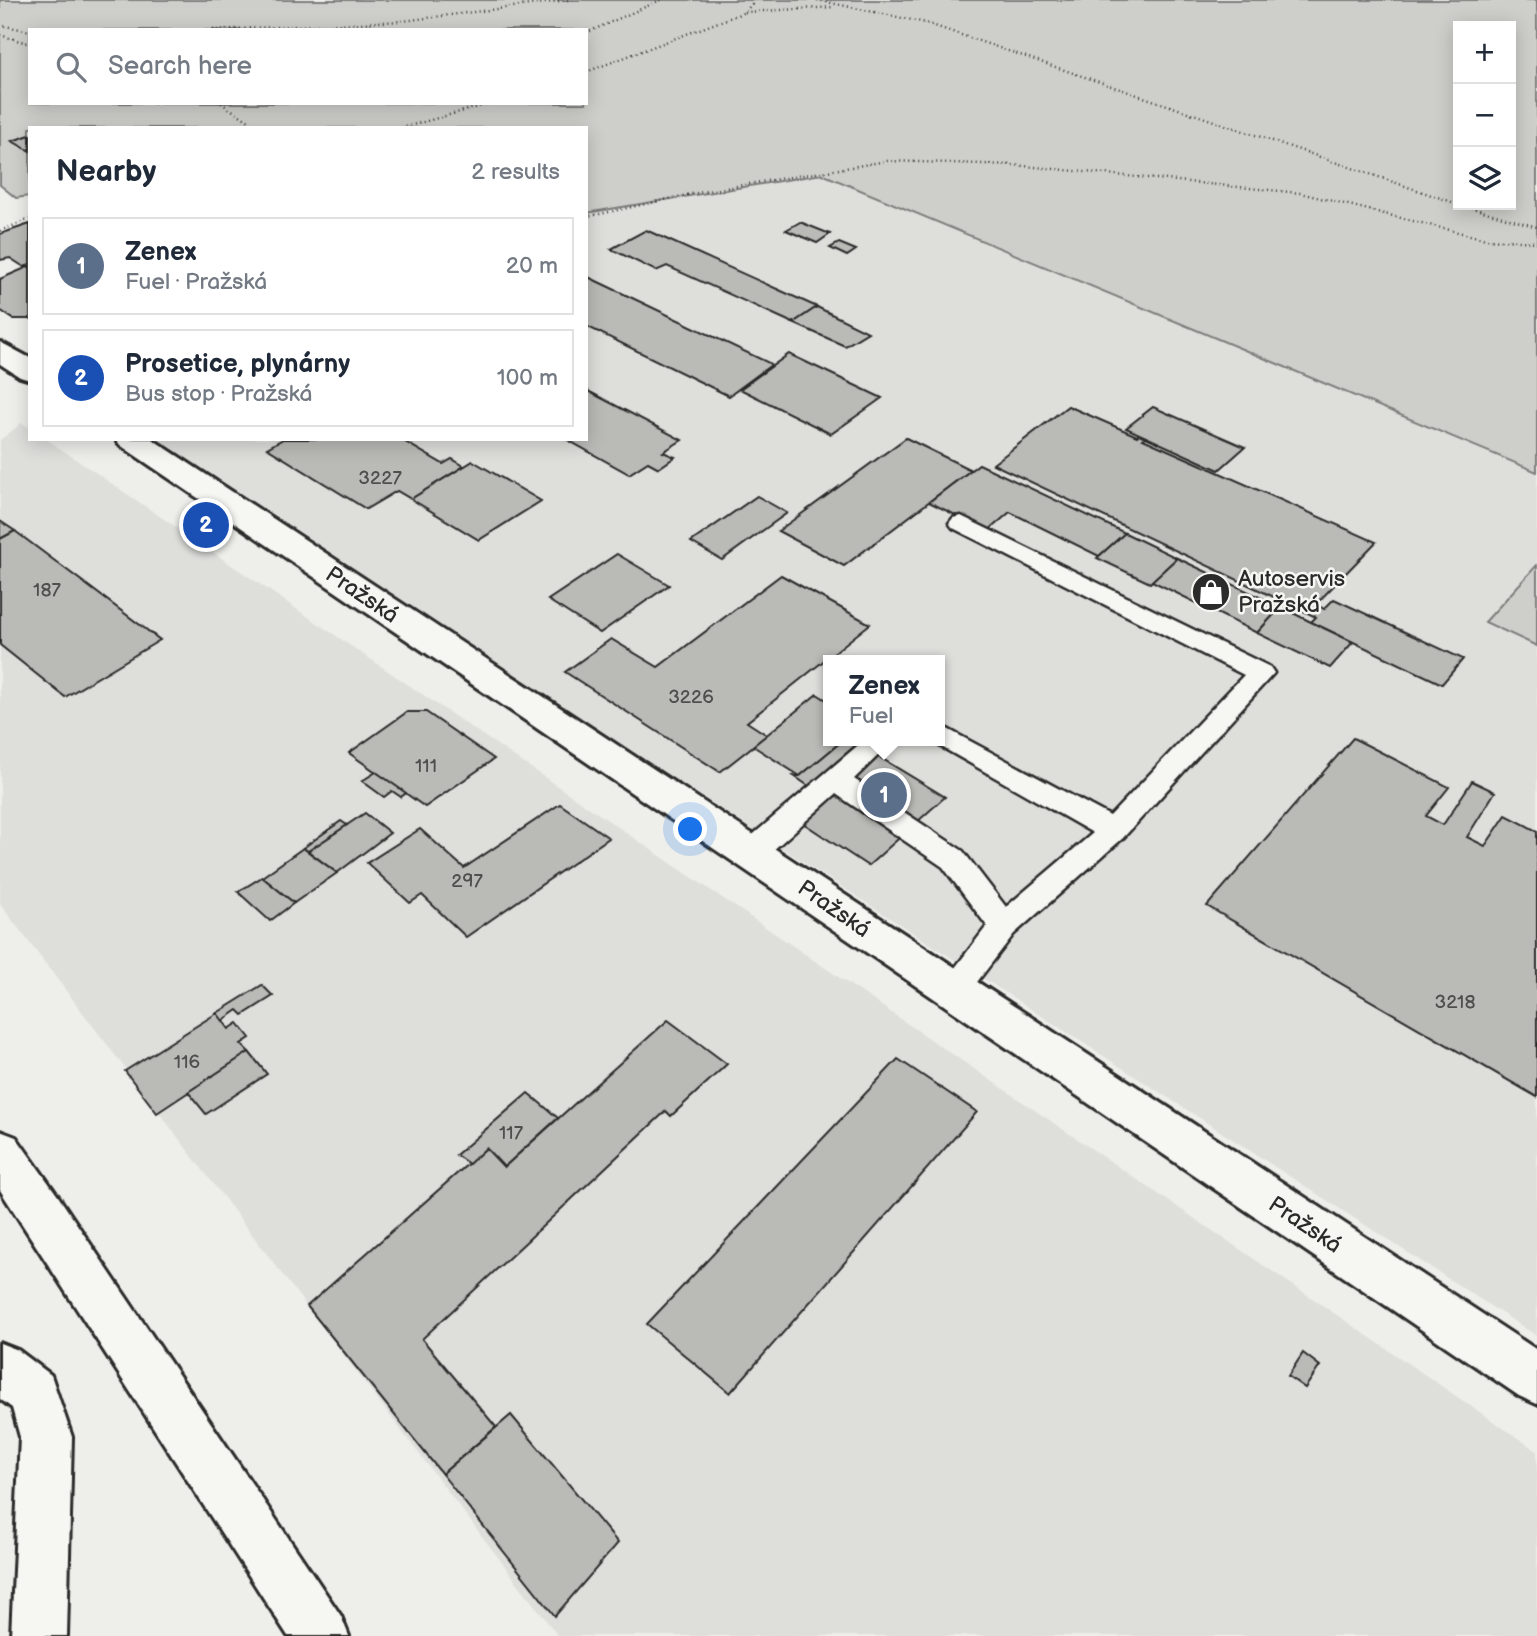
<!DOCTYPE html>
<meta charset="utf-8">
<style>
:root{--surface:#fff;--page:#f2f2f3;--text:#1f2937;--muted:#747a83;--line:#e0e1e3;--accent:#2b2b2b}
body{margin:0;font-family:"Balsamiq Sans",sans-serif;background:var(--page);color:var(--text)}
.controls{position:absolute;right:21px;top:21px;display:grid;overflow:hidden;border-radius:0px;box-shadow:0 4px 18px #0003}
.controls button{width:63px;height:63px;display:grid;place-items:center;padding:0;border:0;border-bottom:2px solid var(--line);background:var(--surface);color:var(--text);font:35px sans-serif}
.you{position:absolute;left:691px;top:830px;width:24px;height:24px;margin:-18px;border:5px solid #fff;border-radius:50%;background:#1a73e8;box-shadow:0 0 0 10px #1a73e833}
.badge{display:grid;place-items:center;width:46px;height:46px;border-radius:50%;background:var(--accent);color:#fff;font-size:23px;font-weight:700}
.pin{position:absolute;translate:-50% -50%;border:4px solid #fff;box-shadow:0 2px 7px #0006}
.popup{position:absolute;left:823px;top:655px;width:122px;height:91px;box-sizing:border-box;display:grid;place-content:center;border-radius:0px;background:var(--surface);filter:drop-shadow(0 2px 5px #0005);font-size:23px;white-space:nowrap;color:var(--muted)}
.popup b{font-size:26px;color:var(--text)}
.popup::after{content:'';position:absolute;left:50%;top:100%;margin-left:-14px;border:14px solid transparent;border-top-color:var(--surface)}
.list{margin:0;padding:0;list-style:none}
h2{display:flex;justify-content:space-between;align-items:center;height:91px;margin:0;padding:0 28px;font-size:30px}
h2 small{font-size:23px;font-weight:400;color:var(--muted)}
.list li{display:grid;grid-template-columns:46px 1fr auto;gap:21px;align-items:center;box-sizing:border-box;height:98px;margin:0 14px 14px;padding:0 14px;border:2px solid var(--line);border-radius:0px}
.list b{display:block;font-size:26px;white-space:nowrap}
.list p{margin:0;font-size:23px;white-space:nowrap;color:var(--muted)}
.list em{font-size:23px;font-style:normal;color:var(--muted)}
.icon{flex:none;width:38px;height:38px;fill:none;stroke:currentColor;stroke-width:2;stroke-linecap:round;stroke-linejoin:round}
.map{position:relative;flex:none;width:1537px;height:1636px;overflow:hidden}
.search{position:absolute;background:var(--surface);box-shadow:0 4px 18px #0003;left:28px;top:28px;width:560px;height:77px;display:flex;align-items:center;gap:18px;box-sizing:border-box;padding:0 24px;border-radius:0px;color:var(--muted);font-size:26px}
.panel{position:absolute;background:var(--surface);box-shadow:0 4px 18px #0003;left:28px;top:126px;width:560px;height:315px;border-radius:0px}
.map>svg:first-child{display:block}
.built{fill:#dededb;fill-rule:evenodd}
.green{fill:#cececa;stroke:#7c7c7a;stroke-width:2;fill-rule:evenodd}
.building{fill:#babab7;stroke:#2b2b2b;stroke-width:2}
.lines{fill:none;stroke-linecap:round;stroke-linejoin:round}
.lane-casing{stroke:#2b2b2b;stroke-width:5}
.street-casing{stroke:#2b2b2b;stroke-width:6}
.path{stroke:#2b2b2b;stroke-width:2.5;stroke-dasharray:1 3.5;stroke-linecap:butt}
.lane{fill:#f6f6f2;fill-rule:evenodd}
.street{fill:#f6f6f2;fill-rule:evenodd}
.labels{text-anchor:middle;dominant-baseline:central;stroke-width:5;stroke-linejoin:round;paint-order:stroke}
.number-label{font-size:19px;fill:#4f4f4e}
.poi-label{font-size:23px;fill:#2b2b2b;stroke:#f6f6f2;text-anchor:start}
.street-label{font-size:23px;fill:#2b2b2b;stroke:#f6f6f2}
</style>
<div class="map">
<svg width="1537" height="1636" viewBox="0 0 1537 1636">
<rect width="100%" height="100%" fill="#eeeeea"/>
<filter id="ink" filterUnits="userSpaceOnUse"><feTurbulence type="fractalNoise" baseFrequency=".0143" numOctaves="2"/><feDisplacementMap in="SourceGraphic" scale="14" xChannelSelector="R" yChannelSelector="G"/><feConvolveMatrix kernelMatrix="1 2 1 2 8 2 1 2 1" color-interpolation-filters="sRGB"/></filter>
<g filter="url(#ink)">
<g class="built">
<path d="M822,174L1537,472V565L1485,622L1537,646V1336L148,439H586V213ZM828,660H940V741H828Z"/>
<path d="M22,423L30,428V439H46L1537,1451V1636H558L0,904V440Z"/>
</g>
<g class="green">
<path d="M0,0H1537V472L822,174L586,213V128H30V196L16,198L0,185ZM1458,26H1511V205H1458ZM30,30H586V103H30Z"/>
<path d="M1537,565V646L1485,622Z"/>
</g>
<g class="building">
<path d="M30,135V151L12,141Z"/>
<path d="M800,222L830,234L817,243L786,230Z"/>
<path d="M30,224V265L24,267L10,258L0,260V234Z"/>
<path d="M646,230L817,307L793,323L667,266L656,271L611,249Z"/>
<path d="M839,243L856,250L847,256L830,248Z"/>
<path d="M30,266V319H13L0,310V279Z"/>
<path d="M586,276L769,363L771,365L729,396L586,326Z"/>
<path d="M817,307L868,332L845,346L793,323Z"/>
<path d="M789,354L882,398L831,434L740,389Z"/>
<path d="M586,390L682,440L663,452L675,457L659,468L648,462L629,474L566,439H586Z"/>
<path d="M1068,406L1137,436L1139,434L1146,437L1143,439L1376,542L1316,604L1324,609L1334,599L1463,659L1442,684L1311,622L1316,617L993,464Z"/>
<path d="M1153,407L1245,447L1219,470L1126,428Z"/>
<path d="M906,438L971,470L844,566L778,531Z"/>
<path d="M283,439H400L443,464L452,459L464,466L411,499L397,491L366,509L267,448Z"/>
<path d="M473,461L541,501L479,540L411,499Z"/>
<path d="M979,464L1125,533L1099,556L1010,512L988,531L929,502Z"/>
<path d="M757,496L787,513L722,560L691,542Z"/>
<path d="M0,521L15,531L0,539Z"/>
<path d="M15,531L160,640L65,697L0,645V539Z"/>
<path d="M1125,533L1177,558L1150,583L1097,558Z"/>
<path d="M617,554L669,585L600,633L548,600Z"/>
<path d="M1177,558L1281,607L1257,633L1152,581Z"/>
<path d="M781,575L870,624L747,722L767,735L720,772L565,672L611,639L658,667Z"/>
<path d="M1281,607L1311,622L1353,642L1330,668L1257,633Z"/>
<path d="M817,694L828,701V741H842L800,776L753,746Z"/>
<path d="M407,712H426L494,759L425,807L349,753Z"/>
<path d="M1353,738L1449,787L1426,816L1443,825L1472,781L1495,792L1467,837L1485,846L1506,815L1537,831V1097L1207,906Z"/>
<path d="M842,741H853L945,797L868,866L800,821L829,800L794,776H800Z"/>
<path d="M376,772L406,793L401,797L392,791L384,797L362,781Z"/>
<path d="M560,804L609,838L466,937L422,895L410,903L367,863L420,829L464,868Z"/>
<path d="M365,813L390,833L337,873L308,851Z"/>
<path d="M341,821L347,825L308,851L303,848Z"/>
<path d="M303,848L337,873L294,903L262,877Z"/>
<path d="M262,877L294,903L270,921L238,892Z"/>
<path d="M262,985L273,996L243,1015L238,1010L222,1021L217,1013Z"/>
<path d="M217,1013L229,1029L238,1023L250,1038L241,1044L249,1052L157,1113L125,1071Z"/>
<path d="M668,1020L727,1064L671,1116L666,1111L422,1339L496,1427L442,1474L307,1306L486,1148L504,1167Z"/>
<path d="M249,1052L267,1074L206,1114L188,1092Z"/>
<path d="M898,1059L977,1112L730,1393L647,1324Z"/>
<path d="M528,1093L558,1118L504,1167L486,1148L469,1164L456,1155Z"/>
<path d="M1303,1353L1320,1366L1305,1388L1288,1376Z"/>
<path d="M511,1415L618,1543L555,1616L442,1474Z"/>
</g>
<g class="lines">
<g class="lane-casing">
<path id="lane" d="M961,516L1270,667L1274,673L1123,838L1014,934L964,999L953,1002L942,999L938,990L987,926L943,867L836,794L762,860L752,863L742,860L738,852L742,844L863,741H893L854,779L963,851L1006,907L1093,833L931,741H940V725L1110,816L1244,675L953,528L949,523L953,518Z"/>
</g>
<g class="street-casing">
<g id="street">
<path d="M0,342L30,358V380L20,377L0,364Z"/>
<path d="M116,439H152L1537,1350V1404L1519,1396L120,445Z"/>
<path d="M0,1131L16,1137L58,1196L341,1616L349,1636H288L0,1190Z"/>
<path d="M0,1343L18,1350L51,1375L72,1437L67,1636H11L20,1437L12,1408L0,1399Z"/>
</g>
</g>
<g class="path">
<path d="M817,0L926,23L1458,204"/>
<path d="M745,12L834,7"/>
<path d="M0,25L30,31"/>
<path d="M213,30L403,21L568,0"/>
<path d="M586,33L661,0"/>
<path d="M0,35L30,44"/>
<path d="M586,72L745,12L755,0"/>
<path d="M221,103L249,121L253,128"/>
<path d="M401,128L493,103"/>
<path d="M1462,205L1537,227"/>
<path d="M586,217L701,192L887,161L1014,165L1300,193L1486,239L1537,242"/>
<path d="M0,231L30,219"/>
</g>
<use href="#lane" class="lane"/>
<use href="#street" class="street"/>
</g>
</g>
<defs>
<g id="shop-disc" transform="scale(2.0125)"><circle r="9.5" fill="#2b2b2b" stroke="#f6f6f2"/><path d="M-5-2.5h2.3a2.7 3.5 0 0 1 5.4 0H5L5.5 6h-11ZM-1.5-2.5h3a1.5 2.3 0 0 0-3 0Z" fill="#fff"/></g>
</defs>
<g fill-rule="evenodd">
<use href="#shop-disc" x="1211" y="592"/>
</g>
<g class="labels">
<g class="number-label">
<text x="380" y="478">3227</text>
<text x="47" y="590">187</text>
<text x="691" y="697">3226</text>
<text x="426" y="766">111</text>
<text x="467" y="881">297</text>
<text x="1455" y="1002">3218</text>
<text x="187" y="1062">116</text>
<text x="511" y="1133">117</text>
</g>
<g class="poi-label">
<text x="1238" y="579">Autoservis<tspan x="1238" dy="26">Pražská</tspan></text>
</g>
<g class="street-label">
<text transform="translate(362 595) rotate(34)">Pražská</text>
<text transform="translate(834 909) rotate(35)">Pražská</text>
<text transform="translate(1305 1225) rotate(34)">Pražská</text>
</g>
</g>
</svg>
<div class="controls">
<button>+</button>
<button>−</button>
<button><svg class="icon" aria-label="layers" viewBox="0 0 24 24"><path d="M12 4l9 5-9 5-9-5zM3 14l9 5 9-5"/></svg></button>
</div>
<div class="you"></div>
<div class="pin badge" style="left:884px;top:795px;background:#5c6f8a">1</div>
<div class="popup"><b>Zenex</b>Fuel</div>
<div class="pin badge" style="left:206px;top:525px;background:#1a4fb4">2</div>
<div class="search"><svg class="icon" aria-label="search" viewBox="0 0 24 24"><circle cx="10" cy="10" r="6"/><path d="M15 15l6 6"/></svg>Search here</div>
<section class="panel">
<h2>Nearby<small>2 results</small></h2>
<ul class="list">
<li><span class="badge" style="background:#5c6f8a">1</span><div><b>Zenex</b><p>Fuel · Pražská</p></div><em>20 m</em></li>
<li><span class="badge" style="background:#1a4fb4">2</span><div><b>Prosetice, plynárny</b><p>Bus stop · Pražská</p></div><em>100 m</em></li>
</ul>
</section>
</div>
